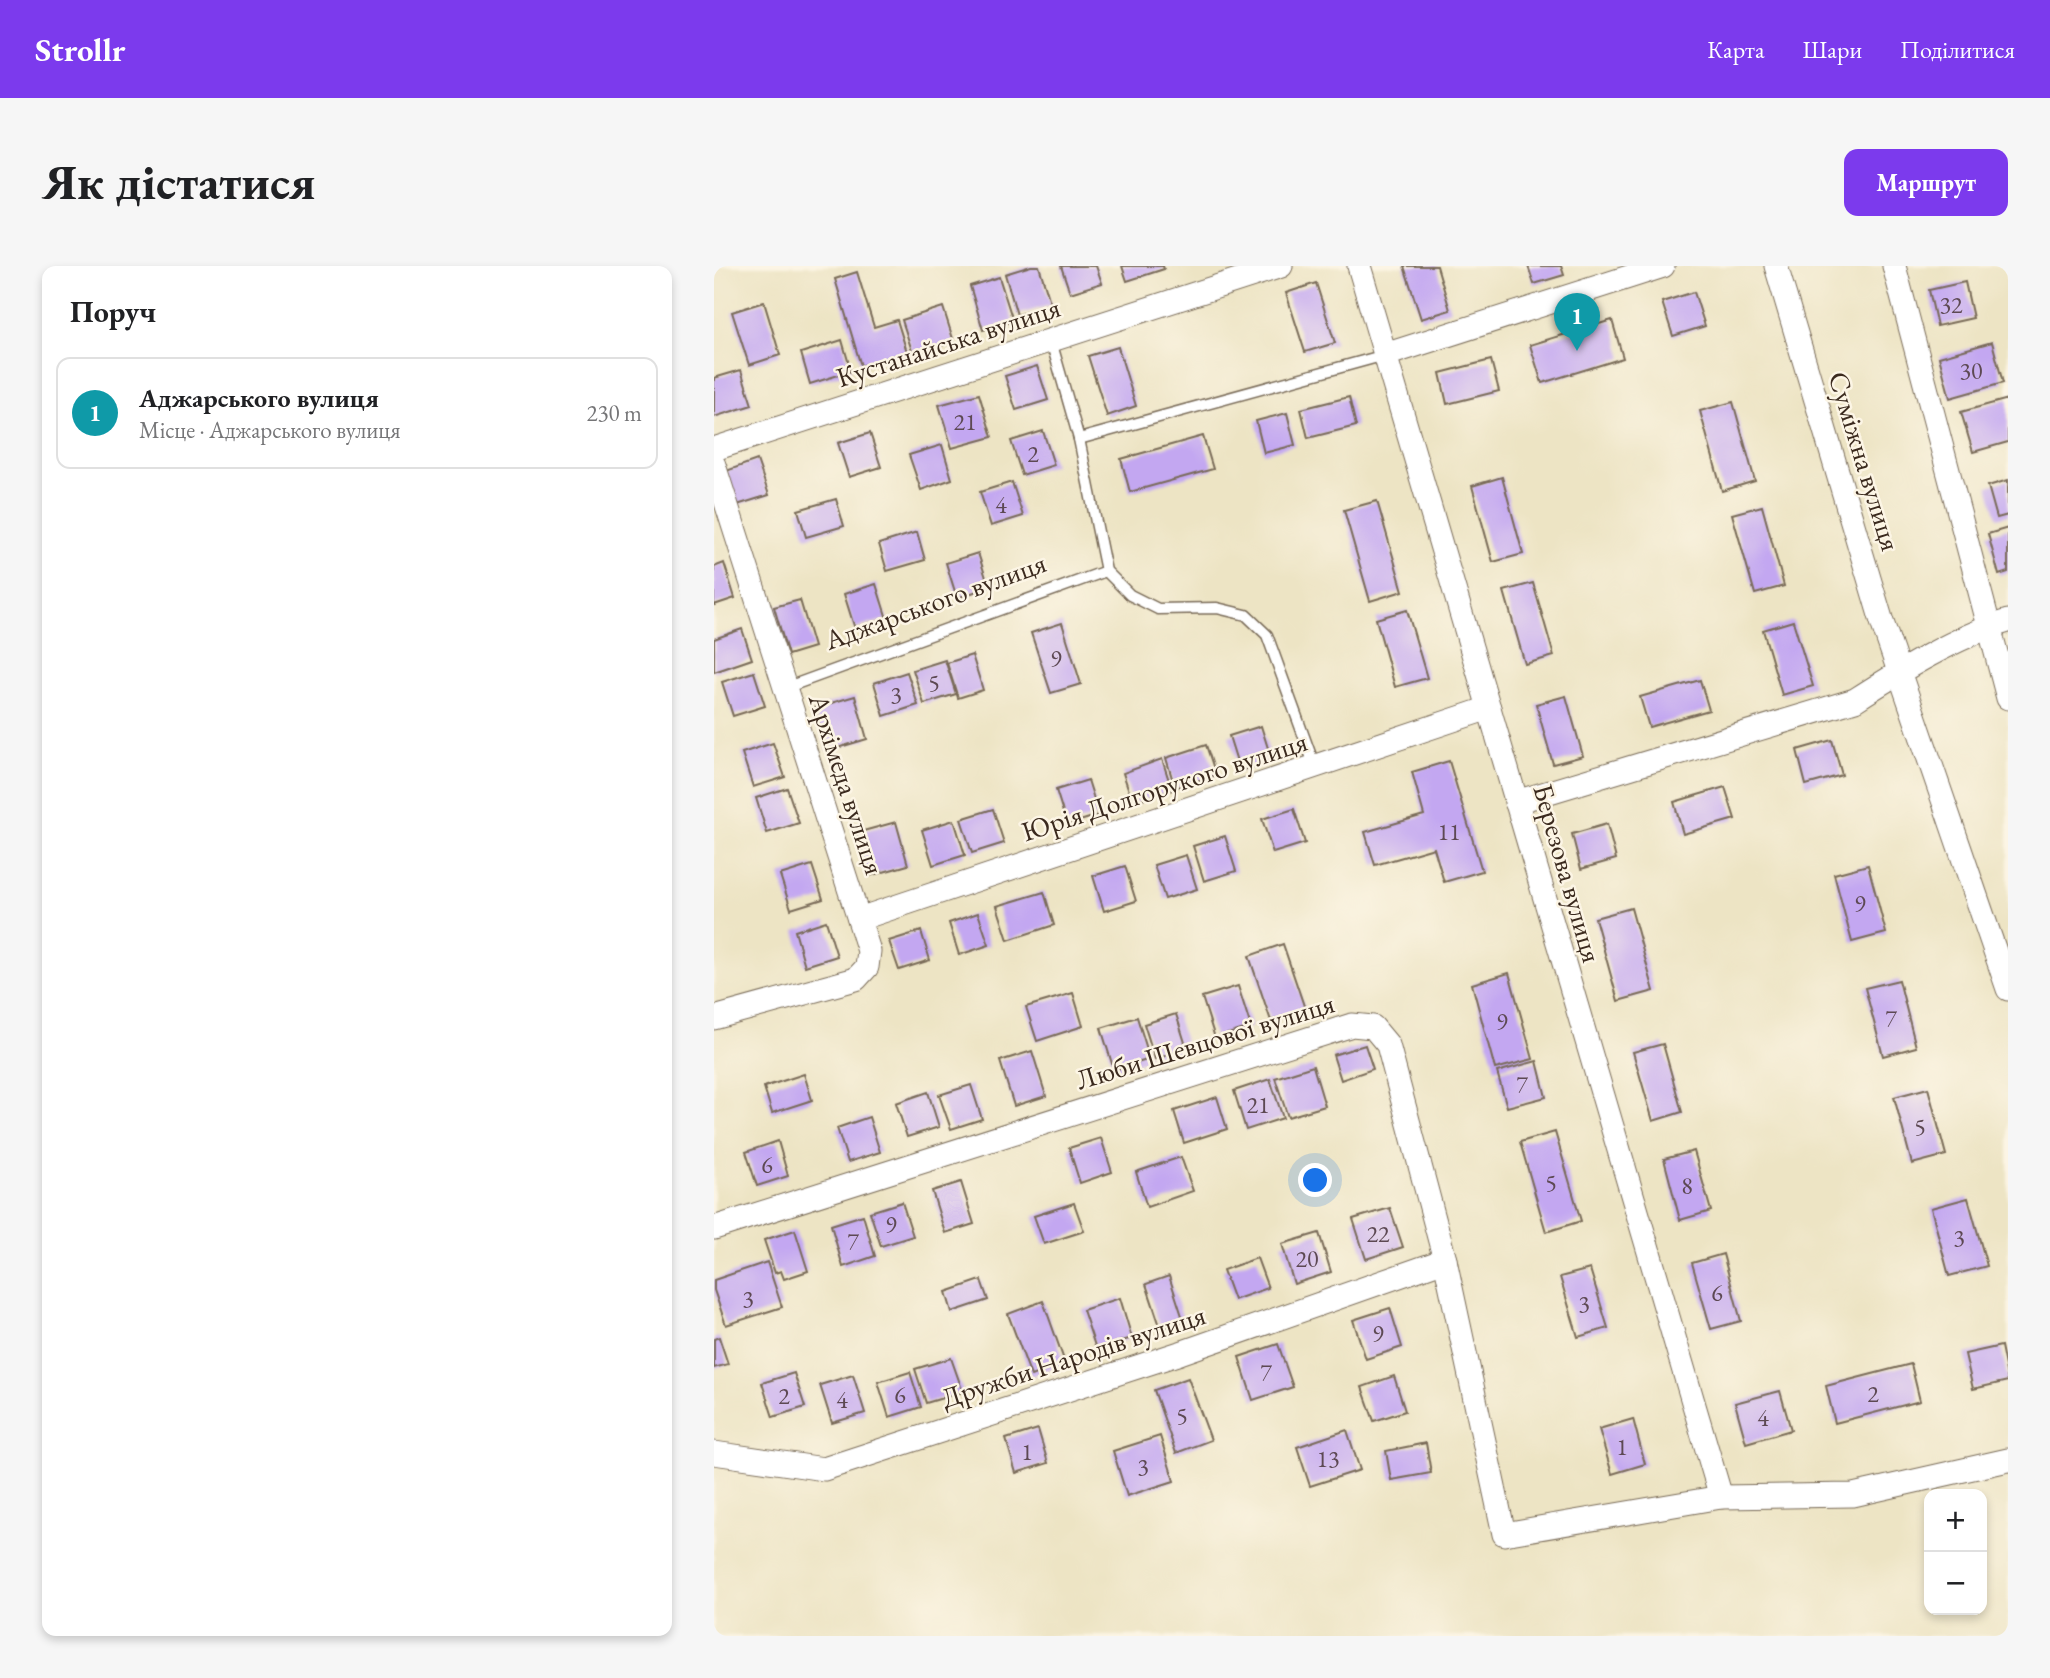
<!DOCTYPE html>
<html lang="uk">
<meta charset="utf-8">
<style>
:root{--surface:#fff;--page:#f6f6f6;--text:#202124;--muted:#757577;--line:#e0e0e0;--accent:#7c3aed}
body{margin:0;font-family:"EB Garamond",serif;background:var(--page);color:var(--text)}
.controls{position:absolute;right:21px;bottom:21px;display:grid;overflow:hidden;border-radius:14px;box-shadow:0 4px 10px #0003}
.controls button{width:63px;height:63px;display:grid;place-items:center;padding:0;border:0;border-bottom:2px solid var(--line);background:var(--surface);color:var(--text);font:35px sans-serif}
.you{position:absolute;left:602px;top:915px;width:24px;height:24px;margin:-18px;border:5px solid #fff;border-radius:50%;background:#1a73e8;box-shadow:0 0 0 10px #1a73e833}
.badge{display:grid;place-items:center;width:46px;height:46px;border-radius:50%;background:var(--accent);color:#fff;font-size:23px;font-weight:700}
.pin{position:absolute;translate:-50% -58px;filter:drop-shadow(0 2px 4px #0008)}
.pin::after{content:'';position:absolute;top:37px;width:24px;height:21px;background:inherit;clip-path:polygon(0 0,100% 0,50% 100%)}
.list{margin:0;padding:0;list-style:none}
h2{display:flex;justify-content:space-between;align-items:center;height:91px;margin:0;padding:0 28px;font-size:30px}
h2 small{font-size:23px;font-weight:400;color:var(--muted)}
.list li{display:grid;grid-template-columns:46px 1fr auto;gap:21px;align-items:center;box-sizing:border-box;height:112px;margin:0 14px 14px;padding:0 14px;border:2px solid var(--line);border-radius:14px}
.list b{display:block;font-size:26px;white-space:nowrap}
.list p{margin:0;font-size:23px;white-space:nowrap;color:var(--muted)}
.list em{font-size:23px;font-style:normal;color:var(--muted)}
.map{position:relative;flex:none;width:1294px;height:1370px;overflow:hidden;border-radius:14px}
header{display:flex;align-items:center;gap:42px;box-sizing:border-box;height:98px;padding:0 35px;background:var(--accent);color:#fff}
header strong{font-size:33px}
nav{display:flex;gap:38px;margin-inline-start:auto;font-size:24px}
.intro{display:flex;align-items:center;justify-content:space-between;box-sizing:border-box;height:168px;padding:0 42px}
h1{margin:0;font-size:49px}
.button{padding:18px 32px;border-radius:14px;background:var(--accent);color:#fff;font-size:24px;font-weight:700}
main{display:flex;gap:42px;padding:0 42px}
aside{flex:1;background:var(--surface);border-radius:14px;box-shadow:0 4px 10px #0003}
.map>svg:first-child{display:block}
.building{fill:#c3a7f1}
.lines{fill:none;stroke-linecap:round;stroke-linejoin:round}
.service-casing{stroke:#796b58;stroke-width:13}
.minor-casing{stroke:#796b58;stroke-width:25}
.service{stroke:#fff;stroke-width:10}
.minor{stroke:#fff;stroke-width:23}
.labels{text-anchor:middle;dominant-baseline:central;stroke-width:5;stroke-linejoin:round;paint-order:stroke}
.number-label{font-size:24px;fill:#5d4953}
.street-label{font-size:28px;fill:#3b2a1e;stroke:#fcf5e5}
</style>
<header>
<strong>Strollr</strong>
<nav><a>Карта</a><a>Шари</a><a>Поділитися</a></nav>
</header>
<div class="intro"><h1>Як дістатися</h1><a class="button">Маршрут</a></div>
<main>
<aside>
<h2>Поруч<small></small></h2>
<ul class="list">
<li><span class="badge" style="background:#0f9aa8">1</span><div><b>Аджарського вулиця</b><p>Місце · Аджарського вулиця</p></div><em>230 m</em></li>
</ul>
</aside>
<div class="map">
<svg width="1294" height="1370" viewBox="0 0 1294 1370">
<rect width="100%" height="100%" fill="#fcf5e5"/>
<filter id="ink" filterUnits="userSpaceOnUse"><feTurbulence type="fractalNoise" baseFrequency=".0143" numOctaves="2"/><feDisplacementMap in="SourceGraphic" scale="14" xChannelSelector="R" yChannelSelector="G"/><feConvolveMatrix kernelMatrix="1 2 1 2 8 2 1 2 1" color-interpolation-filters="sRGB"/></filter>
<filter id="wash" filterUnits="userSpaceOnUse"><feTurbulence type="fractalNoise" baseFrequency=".00686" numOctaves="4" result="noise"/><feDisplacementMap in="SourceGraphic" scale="28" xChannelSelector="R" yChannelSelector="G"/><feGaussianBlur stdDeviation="1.57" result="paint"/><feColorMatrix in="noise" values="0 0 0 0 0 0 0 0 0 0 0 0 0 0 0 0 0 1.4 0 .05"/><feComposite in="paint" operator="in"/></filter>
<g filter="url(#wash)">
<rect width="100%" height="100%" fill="#ede4c4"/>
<g id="blocks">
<g class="building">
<path d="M317,0H325L337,39L303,49L291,8Z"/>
<path d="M347,0H382L388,17L356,27Z"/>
<path d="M408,0H449L450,3L413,15Z"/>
<path d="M690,0H723L736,44L707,53Z"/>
<path d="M814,0H847L850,9L820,18Z"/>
<path d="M143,6L160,61L183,54L193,86L147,100L121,13Z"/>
<path d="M285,11L299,55L269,64L256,20Z"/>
<path d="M1251,16L1259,52L1223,60L1215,24Z"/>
<path d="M602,17L621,77L591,86L572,27Z"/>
<path d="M980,26L991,60L959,70L948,36Z"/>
<path d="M50,36L66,89L35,99L18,46Z"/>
<path d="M229,41L240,76L199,88L188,54Z"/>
<path d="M898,54L909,92L828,117L816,79Z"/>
<path d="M128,74L137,105L96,118L87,87Z"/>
<path d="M1278,76L1289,117L1236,132L1225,91Z"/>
<path d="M404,81L422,140L393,150L374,90Z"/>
<path d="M777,94L785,125L733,138L726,107Z"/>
<path d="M323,100L334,134L302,144L291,110Z"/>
<path d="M27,104L38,139L0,151V112Z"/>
<path d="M265,128L278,171L238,182L225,139Z"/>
<path d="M635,131L642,160L594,172L587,143Z"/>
<path d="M1294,133V176L1259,186L1247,146Z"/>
<path d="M1019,136L1041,215L1008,225L986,145Z"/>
<path d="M573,147L581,179L550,187L542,155Z"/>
<path d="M329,165L340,199L308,209L297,175Z"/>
<path d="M156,167L167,201L135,211L124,177Z"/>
<path d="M489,170L499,203L416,226L407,193Z"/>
<path d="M228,179L238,213L207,224L195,189Z"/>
<path d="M43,194L55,229L23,239L12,205Z"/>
<path d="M788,211L809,288L779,296L758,220Z"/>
<path d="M1294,214V249L1283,252L1274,220Z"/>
<path d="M298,216L309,250L277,260L266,226Z"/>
<path d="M122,233L130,260L92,271L84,244Z"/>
<path d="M663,235L689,325L656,335L630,244Z"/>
<path d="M1048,240L1070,320L1041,328L1018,248Z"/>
<path d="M1294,262V306L1285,309L1274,268Z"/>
<path d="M203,266L211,294L173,305L165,278Z"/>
<path d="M264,287L275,321L243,332L232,297Z"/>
<path d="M10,297L21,332L0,339V301Z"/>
<path d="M819,317L840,390L811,398L790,325Z"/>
<path d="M162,318L173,353L141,363L130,328Z"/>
<path d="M86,334L100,381L74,389L60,341Z"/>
<path d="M693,344L713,412L681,421L662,353Z"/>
<path d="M1079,355L1099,420L1068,429L1049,364Z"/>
<path d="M348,357L367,418L337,427L317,367Z"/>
<path d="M28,363L38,393L0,406V373Z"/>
<path d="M258,389L269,424L244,432L233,397Z"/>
<path d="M231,394L242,428L210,438L199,404Z"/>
<path d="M40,406L51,440L19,450L8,416Z"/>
<path d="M193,406L204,439L170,450L160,417Z"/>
<path d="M986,414L995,444L935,461L926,431Z"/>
<path d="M141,430L153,473L113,485L100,442Z"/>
<path d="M852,430L869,490L839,498L822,438Z"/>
<path d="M547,460L558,495L526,505L515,470Z"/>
<path d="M1118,474L1128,509L1092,519L1083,484Z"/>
<path d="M59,477L71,511L39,521L28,487Z"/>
<path d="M492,479L502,509L461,522L452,492Z"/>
<path d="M448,493L458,524L419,537L409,507Z"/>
<path d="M735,495L768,605L730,616L720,582L661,599L651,566L710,549L698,506Z"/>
<path d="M374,514L385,549L353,559L342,524Z"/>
<path d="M1011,521L1021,553L969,568L960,536Z"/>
<path d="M73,522L85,557L53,567L42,532Z"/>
<path d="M279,543L290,577L258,587L247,553Z"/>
<path d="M580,543L591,577L559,587L548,553Z"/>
<path d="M240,554L251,589L219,599L208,564Z"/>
<path d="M182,556L194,599L155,610L142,567Z"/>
<path d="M893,558L902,593L867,603L858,568Z"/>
<path d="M511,570L522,605L490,615L479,580Z"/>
<path d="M472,589L483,623L451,633L440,599Z"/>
<path d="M98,599L109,633L77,643L66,609Z"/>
<path d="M1154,599L1172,667L1138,676L1120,608Z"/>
<path d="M411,600L422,635L390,645L379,610Z"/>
<path d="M330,626L340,659L294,674L283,640Z"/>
<path d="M917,642L940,725L904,735L881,652Z"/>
<path d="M264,647L275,679L245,689L235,657Z"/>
<path d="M112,655L123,690L91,700L81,665Z"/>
<path d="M207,665L216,694L185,704L175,675Z"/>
<path d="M569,678L591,743L557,755L535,690Z"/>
<path d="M795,707L819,793L781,803L758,718Z"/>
<path d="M1185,714L1202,781L1169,790L1151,722Z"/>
<path d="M524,720L537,761L501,772L488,731Z"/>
<path d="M359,727L369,760L323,775L312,741Z"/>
<path d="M462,748L473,783L441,793L430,758Z"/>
<path d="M423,751L436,793L400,804L387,762Z"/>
<path d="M949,778L968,846L939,855L919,786Z"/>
<path d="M651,779L659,803L627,814L619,789Z"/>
<path d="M318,785L332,830L300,840L286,795Z"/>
<path d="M823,795L832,831L793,841L783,806Z"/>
<path d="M599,800L611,840L574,851L561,812Z"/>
<path d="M90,808L98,834L58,847L50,821Z"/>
<path d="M556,813L569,852L532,864L520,825Z"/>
<path d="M257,819L268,853L237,863L225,829Z"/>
<path d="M1214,822L1232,889L1198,898L1180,831Z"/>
<path d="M214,826L225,861L193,871L182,837Z"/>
<path d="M503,831L513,863L470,877L460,845Z"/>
<path d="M155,851L166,886L134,896L123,862Z"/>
<path d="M841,866L867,955L832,966L806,876Z"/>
<path d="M387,872L398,906L366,917L355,882Z"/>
<path d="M64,875L74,910L43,920L32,886Z"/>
<path d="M980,885L997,945L966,954L950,893Z"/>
<path d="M467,891L479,925L433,941L422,906Z"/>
<path d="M247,916L260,958L231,967L218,925Z"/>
<path d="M1254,932L1273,1000L1235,1010L1217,942Z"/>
<path d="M188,936L199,970L167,980L156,946Z"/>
<path d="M360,937L370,965L330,978L320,950Z"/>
<path d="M676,942L689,981L652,993L639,953Z"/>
<path d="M149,949L161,990L129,1001L117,959Z"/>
<path d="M81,964L94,1005L70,1013L67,1005L61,1007L50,974Z"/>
<path d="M605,967L617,1006L580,1018L568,978Z"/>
<path d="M1009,988L1027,1055L997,1063L978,997Z"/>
<path d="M543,992L554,1022L520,1034L509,1004Z"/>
<path d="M53,996L68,1041L12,1059L0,1024V1014Z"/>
<path d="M876,1003L894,1062L864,1071L846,1011Z"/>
<path d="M455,1010L470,1056L447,1063L432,1018Z"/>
<path d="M267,1014L274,1034L238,1046L232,1026Z"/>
<path d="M406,1032L418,1072L382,1083L369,1044Z"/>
<path d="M329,1035L351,1097L317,1110L294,1048Z"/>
<path d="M676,1042L688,1081L652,1093L639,1054Z"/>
<path d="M5,1071L14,1098L0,1102V1073Z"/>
<path d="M564,1078L579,1121L539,1134L525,1091Z"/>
<path d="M1287,1080L1294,1115L1259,1123L1251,1088Z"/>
<path d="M237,1092L249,1126L212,1137L201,1103Z"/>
<path d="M1197,1098L1206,1135L1121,1157L1112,1120Z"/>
<path d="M196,1106L207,1141L175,1151L164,1116Z"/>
<path d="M80,1107L91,1141L59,1151L48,1117Z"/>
<path d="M139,1109L151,1147L118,1157L106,1119Z"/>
<path d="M680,1110L691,1145L660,1155L648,1121Z"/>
<path d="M474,1112L497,1174L462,1187L440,1124Z"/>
<path d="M1066,1125L1077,1164L1032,1177L1021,1137Z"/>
<path d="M919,1153L931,1198L898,1208L885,1163Z"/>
<path d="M324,1163L334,1197L302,1207L292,1173Z"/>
<path d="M633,1164L646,1204L596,1220L583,1181Z"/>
<path d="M446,1170L460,1215L413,1230L399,1185Z"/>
<path d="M712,1177L717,1207L677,1214L672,1185Z"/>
</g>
</g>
</g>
<g filter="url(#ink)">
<use href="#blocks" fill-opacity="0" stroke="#796b58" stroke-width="2"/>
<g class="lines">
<g class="service-casing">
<g id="service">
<path d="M337,75L365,173L392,305L416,329L444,343L503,342L532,349L553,369L601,501"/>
<path d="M365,173L671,89"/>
<path d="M71,422L392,305"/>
</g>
</g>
<g class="minor-casing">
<g id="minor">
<path d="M645,0L1007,1231"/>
<path d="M1062,0L1168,356L1294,723"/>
<path d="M1180,0L1294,432"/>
<path d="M671,89L949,0"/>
<path d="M0,183L567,0"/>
<path d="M0,199L155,685L153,701L142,713L0,752"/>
<path d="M802,536L1141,434C1186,405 1243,370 1294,355"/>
<path d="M145,653L775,442"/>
<path d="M0,962L638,759L659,761L674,779L731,994L790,1268L1007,1231L1139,1229L1294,1194"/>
<path d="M0,1187L110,1203L466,1087L731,994"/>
</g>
</g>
<use href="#service" class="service"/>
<use href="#minor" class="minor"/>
</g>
</g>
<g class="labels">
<g class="number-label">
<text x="1237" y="38">32</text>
<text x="1257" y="104">30</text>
<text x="251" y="155">21</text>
<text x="319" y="187">2</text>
<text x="287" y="238">4</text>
<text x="342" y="392">9</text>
<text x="220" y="416">5</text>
<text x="182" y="428">3</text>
<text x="735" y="565">11</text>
<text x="1146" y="637">9</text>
<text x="1177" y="752">7</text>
<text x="788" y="755">9</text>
<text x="808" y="818">7</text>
<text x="544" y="838">21</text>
<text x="1206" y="860">5</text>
<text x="53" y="898">6</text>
<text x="837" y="916">5</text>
<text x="973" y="919">8</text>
<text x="177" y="958">9</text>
<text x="664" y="967">22</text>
<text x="1245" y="971">3</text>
<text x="139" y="975">7</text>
<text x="593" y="992">20</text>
<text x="1003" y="1026">6</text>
<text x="34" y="1032">3</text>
<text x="870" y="1037">3</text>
<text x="664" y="1067">9</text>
<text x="552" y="1106">7</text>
<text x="1159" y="1127">2</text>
<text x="186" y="1128">6</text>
<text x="70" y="1129">2</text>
<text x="128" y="1133">4</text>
<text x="468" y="1149">5</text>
<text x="1049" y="1151">4</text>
<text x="908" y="1180">1</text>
<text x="313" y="1185">1</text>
<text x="614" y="1192">13</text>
<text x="429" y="1200">3</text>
</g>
<g class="street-label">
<text transform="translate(234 76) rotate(-18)">Кустанайська вулиця</text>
<text transform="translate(1151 195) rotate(73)">Суміжна вулиця</text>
<text transform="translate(221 335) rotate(-20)">Аджарського вулиця</text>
<text transform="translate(133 518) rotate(72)">Архімеда вулиця</text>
<text transform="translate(450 520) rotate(-18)">Юрія Долгорукого вулиця</text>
<text transform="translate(854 607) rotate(74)">Березова вулиця</text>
<text transform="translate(491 775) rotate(-17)">Люби Шевцової вулиця</text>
<text transform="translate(359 1090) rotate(-18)">Дружби Народів вулиця</text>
</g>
</g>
</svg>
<div class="controls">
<button>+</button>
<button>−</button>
</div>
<div class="you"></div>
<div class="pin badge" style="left:863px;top:85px;background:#0f9aa8">1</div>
</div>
</main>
